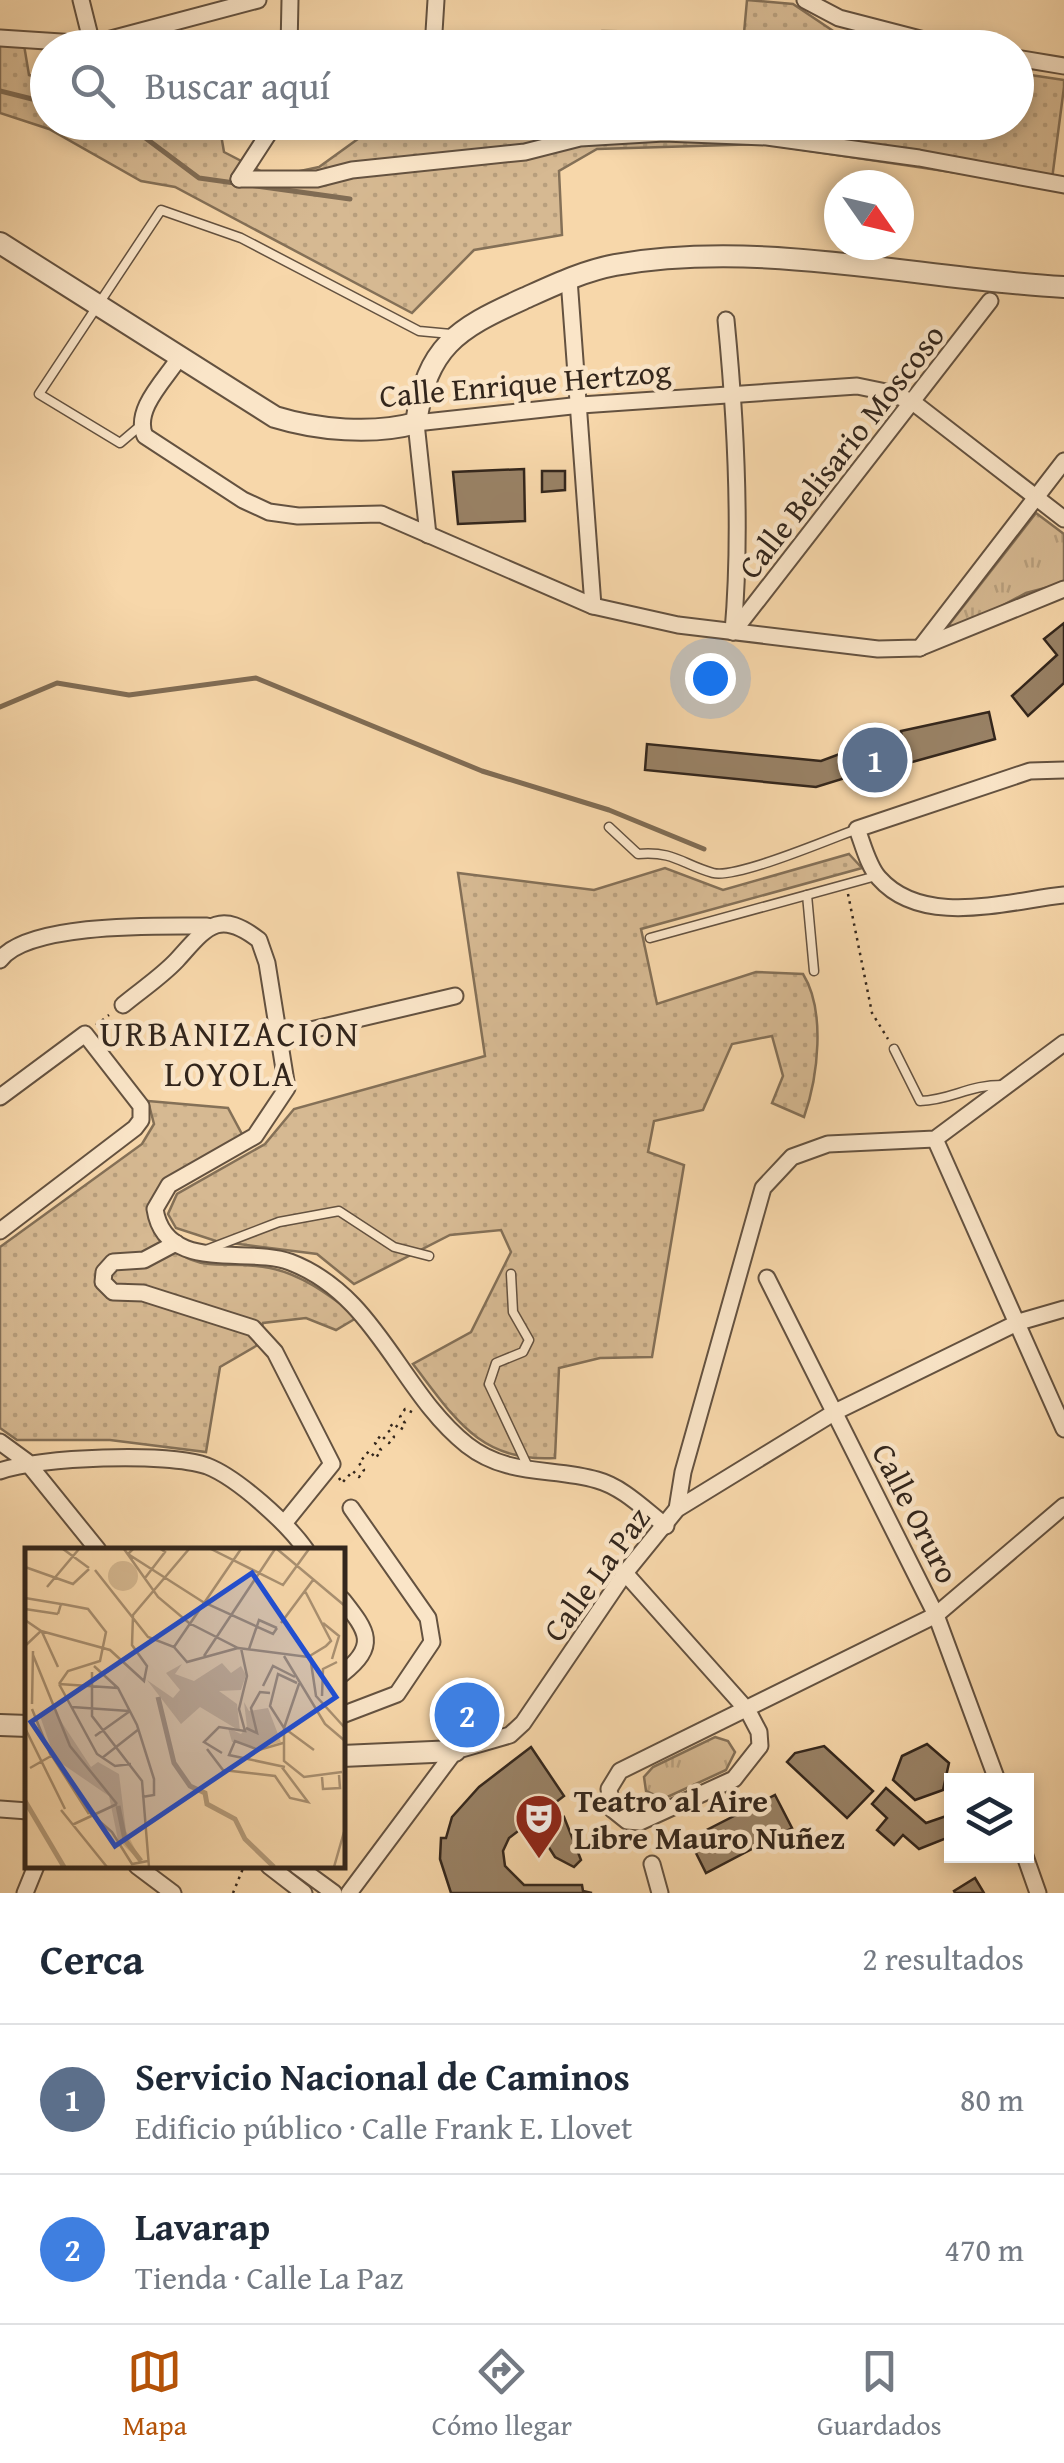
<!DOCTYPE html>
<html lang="es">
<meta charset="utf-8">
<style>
:root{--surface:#fff;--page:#f2f2f3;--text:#1f2937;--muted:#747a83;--line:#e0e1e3;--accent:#b45309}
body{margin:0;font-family:"Gentium Book Plus",serif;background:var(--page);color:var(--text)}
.controls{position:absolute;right:30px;bottom:30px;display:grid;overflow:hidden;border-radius:0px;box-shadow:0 5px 15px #0003}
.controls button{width:90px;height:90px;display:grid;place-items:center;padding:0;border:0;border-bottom:2px solid var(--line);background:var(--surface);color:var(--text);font:50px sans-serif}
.compass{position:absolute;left:824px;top:170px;width:90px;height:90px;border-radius:50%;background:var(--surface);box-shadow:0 5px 15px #0003;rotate:124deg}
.you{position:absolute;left:710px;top:678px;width:35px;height:35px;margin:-25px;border:8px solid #fff;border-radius:50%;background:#1a73e8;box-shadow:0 0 0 15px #1a73e833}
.badge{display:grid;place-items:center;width:65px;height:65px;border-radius:50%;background:var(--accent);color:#fff;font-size:32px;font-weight:700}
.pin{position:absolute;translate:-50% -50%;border:5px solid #fff;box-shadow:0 2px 10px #0006}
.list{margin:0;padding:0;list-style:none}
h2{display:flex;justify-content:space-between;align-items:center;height:130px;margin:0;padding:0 40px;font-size:42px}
h2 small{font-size:32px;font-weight:400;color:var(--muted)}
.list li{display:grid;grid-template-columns:65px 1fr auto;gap:30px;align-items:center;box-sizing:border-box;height:150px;padding:0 40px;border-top:2px solid var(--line)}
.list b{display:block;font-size:38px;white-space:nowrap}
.list p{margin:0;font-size:32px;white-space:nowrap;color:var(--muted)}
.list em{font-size:32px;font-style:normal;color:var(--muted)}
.icon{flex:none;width:55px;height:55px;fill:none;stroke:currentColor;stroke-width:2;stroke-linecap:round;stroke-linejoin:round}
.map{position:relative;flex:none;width:1064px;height:1893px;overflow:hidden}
.search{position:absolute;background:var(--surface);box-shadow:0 5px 15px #0003;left:30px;right:30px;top:30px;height:110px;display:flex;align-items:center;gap:25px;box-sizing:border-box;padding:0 35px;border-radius:55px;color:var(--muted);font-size:38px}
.sheet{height:430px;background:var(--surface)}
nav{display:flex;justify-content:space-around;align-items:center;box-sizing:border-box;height:140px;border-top:2px solid var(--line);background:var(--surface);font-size:28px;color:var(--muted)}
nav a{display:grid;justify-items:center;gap:5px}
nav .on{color:var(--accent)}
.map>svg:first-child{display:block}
.grass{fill:url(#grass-dots);stroke:#847057;stroke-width:2.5}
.park{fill:url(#park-tufts);stroke:#847057;stroke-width:2.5}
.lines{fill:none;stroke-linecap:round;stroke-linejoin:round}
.stream{stroke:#806c54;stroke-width:5}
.building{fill:#998266;stroke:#33261c;stroke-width:2.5}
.service-casing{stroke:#645240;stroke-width:11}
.minor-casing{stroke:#645240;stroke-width:19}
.tertiary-casing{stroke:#645240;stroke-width:24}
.path{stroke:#33261c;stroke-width:2.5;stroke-dasharray:2.5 5;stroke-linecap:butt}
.service{stroke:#fae5c8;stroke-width:8}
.minor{stroke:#fae5c8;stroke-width:15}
.tertiary{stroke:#fae5c8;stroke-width:20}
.labels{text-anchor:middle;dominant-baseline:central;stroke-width:9;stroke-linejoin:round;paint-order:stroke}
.street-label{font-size:32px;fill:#33261c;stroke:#fae5c8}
.poi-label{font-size:32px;font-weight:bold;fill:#33261c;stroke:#fae5c8;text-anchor:start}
.neighbourhood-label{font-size:35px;letter-spacing:2.5px;fill:#33261c;stroke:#fae5c8}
.inset-river{fill:none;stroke:#b49b7a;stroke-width:5}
.inset-road{fill:none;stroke:#a99071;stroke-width:2.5}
.view{fill:#1d4ed8;fill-opacity:0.15;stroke:#1d4ed8;stroke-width:5}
.inset-edge{fill:none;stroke:#33261c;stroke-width:5}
</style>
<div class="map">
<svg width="1064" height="1893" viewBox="0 0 1064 1893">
<defs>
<pattern id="grass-dots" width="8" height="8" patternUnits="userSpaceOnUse" patternTransform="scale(2.5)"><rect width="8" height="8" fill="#d6b992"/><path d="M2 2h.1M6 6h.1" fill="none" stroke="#b89f7d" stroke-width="1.8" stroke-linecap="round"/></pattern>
<pattern id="park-tufts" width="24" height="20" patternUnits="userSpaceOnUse" patternTransform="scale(2.5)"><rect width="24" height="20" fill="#d6b992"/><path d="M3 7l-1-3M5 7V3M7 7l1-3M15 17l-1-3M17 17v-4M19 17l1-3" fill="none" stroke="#b89f7d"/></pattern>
</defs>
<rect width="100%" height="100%" fill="#f7d7aa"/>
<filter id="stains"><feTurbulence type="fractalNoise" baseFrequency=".002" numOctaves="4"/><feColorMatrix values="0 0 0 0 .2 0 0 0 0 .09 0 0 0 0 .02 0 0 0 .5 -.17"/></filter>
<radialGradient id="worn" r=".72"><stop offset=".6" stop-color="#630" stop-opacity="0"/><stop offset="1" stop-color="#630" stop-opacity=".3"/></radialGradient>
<g class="grass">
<path d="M747,0L793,4L857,47H591L602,31L744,33Z"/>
<path d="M0,44L24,45L29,75L47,81L48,122L219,123L224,152L272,177L319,167L380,123L1016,122L1017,73L1064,80V87L1051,187L763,144L597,149L559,171L562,235L474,250L412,313L175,187L141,181L49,129L0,113Z"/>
<path d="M849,854L862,868L641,929L657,1004L756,972L803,974C826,1011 818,1077 804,1117L772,1103L783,1076L772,1036L732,1044L703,1110L654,1121L648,1152L684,1165L652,1357L600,1358L559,1368L555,1458C480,1463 454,1417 413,1364L471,1332L511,1252L501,1230L450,1235L354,1284L317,1254L216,1241L176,1228L168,1214L177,1194L265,1144L294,1109L485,1056L458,873L594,890L665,868L723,890Z"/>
<path d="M148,1101L228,1108L243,1136L170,1178L155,1225C192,1282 217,1257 270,1268C304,1275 331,1297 358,1317L336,1330L306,1318L263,1323L256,1346L220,1367L206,1452L110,1440H17L0,1428V1247L142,1144L154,1124Z"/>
</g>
<g class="park">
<path d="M1036,513L1064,534V583L1026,593L966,625L948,626Z"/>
<path d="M715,1737L728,1741L735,1752L726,1770L663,1799L646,1791L644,1777L653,1767Z"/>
</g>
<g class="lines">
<g class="stream">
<path d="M0,91L48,103"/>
<path d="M124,122L199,178L350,199"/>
<path d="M0,707L57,683L129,695L256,678L482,771L609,810L704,849"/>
</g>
</g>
<g class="building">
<path d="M524,469L525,521L458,524L453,472Z"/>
<path d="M542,471H565V490L542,492Z"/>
<path d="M1064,623V683L1028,716L1012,696L1057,655L1044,639Z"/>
<path d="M989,712L995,739L905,764L901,731Z"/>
<path d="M891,735L897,762L816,787L645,770L647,744L821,761Z"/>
<path d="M927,1744L949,1763L943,1790L915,1800L893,1780L902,1756Z"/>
<path d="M824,1746L873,1791L847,1818L787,1762L795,1753Z"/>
<path d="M531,1747L564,1796L509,1838L503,1851L505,1866L524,1885H582L583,1891L592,1893H451L440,1859L441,1838H446L452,1817L479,1787Z"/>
<path d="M886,1788L926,1823L952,1814V1836L919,1849L903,1835L894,1845L877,1830L887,1818L872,1804Z"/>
<path d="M775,1795L792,1828L706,1873L689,1839Z"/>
<path d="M564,1817L581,1860L574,1867L555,1857L548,1846L553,1822Z"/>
<path d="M975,1878L984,1893H955L954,1891Z"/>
</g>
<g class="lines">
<g class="service-casing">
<g id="service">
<path d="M140,426L120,443L39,394L161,210L241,238L419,331L451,334"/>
<path d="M609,827L638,854C675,851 681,864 713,873C736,879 830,839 857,829"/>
<path d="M807,895L814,971"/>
<path d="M650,938L876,876"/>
<path d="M894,1049L920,1101C953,1100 968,1084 1006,1085"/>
<path d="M206,1250L279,1222L339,1211L394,1247L429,1256"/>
<path d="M511,1274L513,1312L529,1340L523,1352L496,1363L489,1384L528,1467"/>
</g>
</g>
<g class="minor-casing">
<g id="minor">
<path d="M81,0L92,44"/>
<path d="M805,0L839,18L955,48"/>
<path d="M0,38L92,44L258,0"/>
<path d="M289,48L290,0"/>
<path d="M433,48L436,0"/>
<path d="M1016,58L1064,66"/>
<path d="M239,179H317L352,170L525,152L580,138L664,133L767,137L919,158L1064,185"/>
<path d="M239,179L276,122"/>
<path d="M569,279L593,606"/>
<path d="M726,320C736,422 742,529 733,632"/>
<path d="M179,358C165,380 133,410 145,436L243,500L269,512L298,516L381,514L593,606L678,625L878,649L919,648L1064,589"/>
<path d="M428,535L416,423L581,405L857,386L891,393L914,403L1064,519"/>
<path d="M733,632L990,301"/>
<path d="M920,648L1064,461"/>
<path d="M1064,770L1030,771L857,829C863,844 868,866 879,878C923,928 1007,901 1064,895"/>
<path d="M0,960C28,922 161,926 207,926"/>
<path d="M123,1005C141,990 161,977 177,960C206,928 218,908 259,940L267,963L287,1088L255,1136L169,1185L155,1209C165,1274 247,1246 290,1262C377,1295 400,1392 467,1445C508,1477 552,1467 597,1480C623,1487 645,1510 666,1526"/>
<path d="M281,1037L455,996"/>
<path d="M0,1097L85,1034L141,1106V1120L135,1128L0,1231"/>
<path d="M935,1139L1064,1429"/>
<path d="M176,1243L144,1260L113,1262L104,1272L103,1282L113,1292L143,1293L253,1328L275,1352L332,1464L286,1521"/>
<path d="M767,1278L936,1615L997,1780"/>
<path d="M0,1442L26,1461L98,1550"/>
<path d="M0,1471C39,1457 167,1452 207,1466C238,1478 288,1524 306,1550"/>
<path d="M677,1509L683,1472L763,1188L792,1157L828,1144L935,1139L1064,1043"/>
<path d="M625,1573L748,1711L759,1732L760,1746L734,1779L640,1822L627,1821L612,1809L609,1789L620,1771L936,1615L1064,1506"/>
<path d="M342,1599C367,1631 379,1645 342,1674"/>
<path d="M342,1715L397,1694L432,1642L428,1618L351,1508"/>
<path d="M0,1809L28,1811"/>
<path d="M1025,1856L1038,1893"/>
<path d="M652,1864L660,1893"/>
<path d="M137,1866L173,1893"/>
<path d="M269,1866L304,1893"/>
<path d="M297,1866L334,1893"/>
<path d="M25,1893L36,1866"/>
<path d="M349,1893L455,1751L510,1735L523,1723L625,1573L677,1509L835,1412L1019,1322L1064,1309"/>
</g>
</g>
<g class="tertiary-casing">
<g id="tertiary">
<path d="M0,243L275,417C317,430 373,435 416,423C427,347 456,329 523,299C552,286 583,271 615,265C763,239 917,279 1064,287"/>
<path d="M0,1725L28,1726"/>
<path d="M342,1756L455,1751"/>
</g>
</g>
<g class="path">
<path d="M848,894L872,1013L888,1039"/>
<path d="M96,1025L109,1015"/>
<path d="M339,1478L342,1483L353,1471L359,1477L364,1470L359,1463L369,1451L376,1458L381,1450L375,1443L381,1435L389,1443L394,1437L388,1430L393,1423L401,1430L405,1423L400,1417L405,1409L414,1413"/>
<path d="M233,1893L244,1866"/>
</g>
<use href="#service" class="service"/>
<use href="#minor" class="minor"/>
<use href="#tertiary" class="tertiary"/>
</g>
<defs>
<g id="theatre-pin" transform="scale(2.5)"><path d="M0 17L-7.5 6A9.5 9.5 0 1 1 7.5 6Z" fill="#8f2418" stroke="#fae5c8"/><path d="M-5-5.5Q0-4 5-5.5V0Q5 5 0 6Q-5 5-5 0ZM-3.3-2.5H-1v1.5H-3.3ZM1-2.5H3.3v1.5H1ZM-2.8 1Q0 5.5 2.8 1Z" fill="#fff"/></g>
</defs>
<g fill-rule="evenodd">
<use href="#theatre-pin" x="539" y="1818"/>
</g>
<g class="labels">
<g class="street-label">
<text transform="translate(525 383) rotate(-5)">Calle Enrique Hertzog</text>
<text transform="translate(841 451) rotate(-52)">Calle Belisario Moscoso</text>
<text transform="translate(916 1513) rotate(63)">Calle Oruro</text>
<text transform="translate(596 1574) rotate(-54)">Calle La Paz</text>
</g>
<g class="poi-label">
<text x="574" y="1800">Teatro al Aire<tspan x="574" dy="37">Libre Mauro Nuñez</tspan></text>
</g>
<g class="neighbourhood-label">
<text x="230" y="1033">URBANIZACION<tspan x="230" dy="40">LOYOLA</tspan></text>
</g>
</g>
<g transform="translate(25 1548)">
<rect width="320" height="320" fill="#f7d7aa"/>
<path d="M197,115L206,125L216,118L221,127L216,142L194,143L212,156L215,183L175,159L156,176L122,132L148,150L155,142L141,125L157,116L150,126L169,133ZM219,154L224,163L243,160L256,194L235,200L207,194L203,180L216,186L222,179ZM28,161L66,219L73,214L94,226L101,283L117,315L93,292L84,248L30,211L15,168Z" fill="#d6b992"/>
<path d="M83 28a15 15 0 1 1 30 0a15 15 0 1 1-30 0Z" fill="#d6b992"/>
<path class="inset-river" d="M133,149L149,215L165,238L180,245L182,256L210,271L220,291L249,319M0,253L39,319M93,258L100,292L116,313"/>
<path class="inset-road" d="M38,1L64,20M99,1L133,49L164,75L213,100L283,109L301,98L306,93L280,43M108,1L103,6L178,54L248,86L252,80M186,1L258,37L284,1M252,1L320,58M0,19L48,36L64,21M70,22L123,89L149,99L162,114L213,100M120,30L140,4L136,1M22,39L54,1M0,50L36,56L33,66M0,61L33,66M0,72L16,83L0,98M256,75L288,32M298,75L314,88L307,111M16,83L85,102L119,133L122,118L107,97L108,67L164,1M17,84L33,119M149,99L216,1M224,101L234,72L252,80M8,107L45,198L92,256M179,108L250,1M259,108L300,176L320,193M285,108L291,148L320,180M69,118L93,140L112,177L129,231V247L117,249M67,124V168L117,233L124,319M275,133L259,180V213L279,229L317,224M272,135L253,126L245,158L259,180L289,202M34,136L43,123L75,113L81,84L63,61L37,56M34,136L72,206L90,218L106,216M34,136L93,140M238,138L248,118L270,129M297,148L298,121L312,114M7,156L8,103M47,159L104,163M0,180L40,261M221,180L232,185L226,160L235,144L245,145M70,188L105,163M258,195L234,202L210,193L204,207L260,219M182,201L198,222L250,228L265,250L283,254L256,218M197,205L179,194L194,179L220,183L214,161L222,128L216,100M27,208L64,266M77,210L114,181M5,220L26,208L7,161M297,229L298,241L315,240L314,227M36,262L82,319M65,265L87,284L107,316L123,313M47,277L92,256M309,319L319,284"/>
<path class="view" d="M227,25L311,149L90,298L6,174Z"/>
<rect width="320" height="320" class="inset-edge"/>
</g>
<rect width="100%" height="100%" filter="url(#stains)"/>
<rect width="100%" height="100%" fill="url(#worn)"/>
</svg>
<div class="controls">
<button><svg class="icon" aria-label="layers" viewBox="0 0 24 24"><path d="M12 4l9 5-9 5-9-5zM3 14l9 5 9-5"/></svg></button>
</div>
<svg class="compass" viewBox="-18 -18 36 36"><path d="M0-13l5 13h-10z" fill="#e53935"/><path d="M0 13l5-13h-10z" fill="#747a83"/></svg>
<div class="you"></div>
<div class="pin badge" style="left:875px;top:760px;background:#5c6f8a">1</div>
<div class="pin badge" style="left:467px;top:1715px;background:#3f7fe0">2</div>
<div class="search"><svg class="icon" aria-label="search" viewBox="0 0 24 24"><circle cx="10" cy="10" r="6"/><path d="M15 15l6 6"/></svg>Buscar aquí</div>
</div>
<section class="sheet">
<h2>Cerca<small>2 resultados</small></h2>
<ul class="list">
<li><span class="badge" style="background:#5c6f8a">1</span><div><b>Servicio Nacional de Caminos</b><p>Edificio público · Calle Frank E. Llovet</p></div><em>80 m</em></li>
<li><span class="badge" style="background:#3f7fe0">2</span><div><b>Lavarap</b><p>Tienda · Calle La Paz</p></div><em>470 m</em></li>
</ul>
</section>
<nav>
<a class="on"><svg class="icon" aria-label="map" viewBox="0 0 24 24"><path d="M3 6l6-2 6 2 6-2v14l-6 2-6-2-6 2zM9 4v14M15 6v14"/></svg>Mapa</a>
<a><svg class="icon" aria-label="directions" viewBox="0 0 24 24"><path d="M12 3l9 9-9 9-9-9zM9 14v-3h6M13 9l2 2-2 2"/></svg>Cómo llegar</a>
<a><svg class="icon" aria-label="saved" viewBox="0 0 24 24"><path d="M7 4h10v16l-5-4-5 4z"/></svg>Guardados</a>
</nav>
